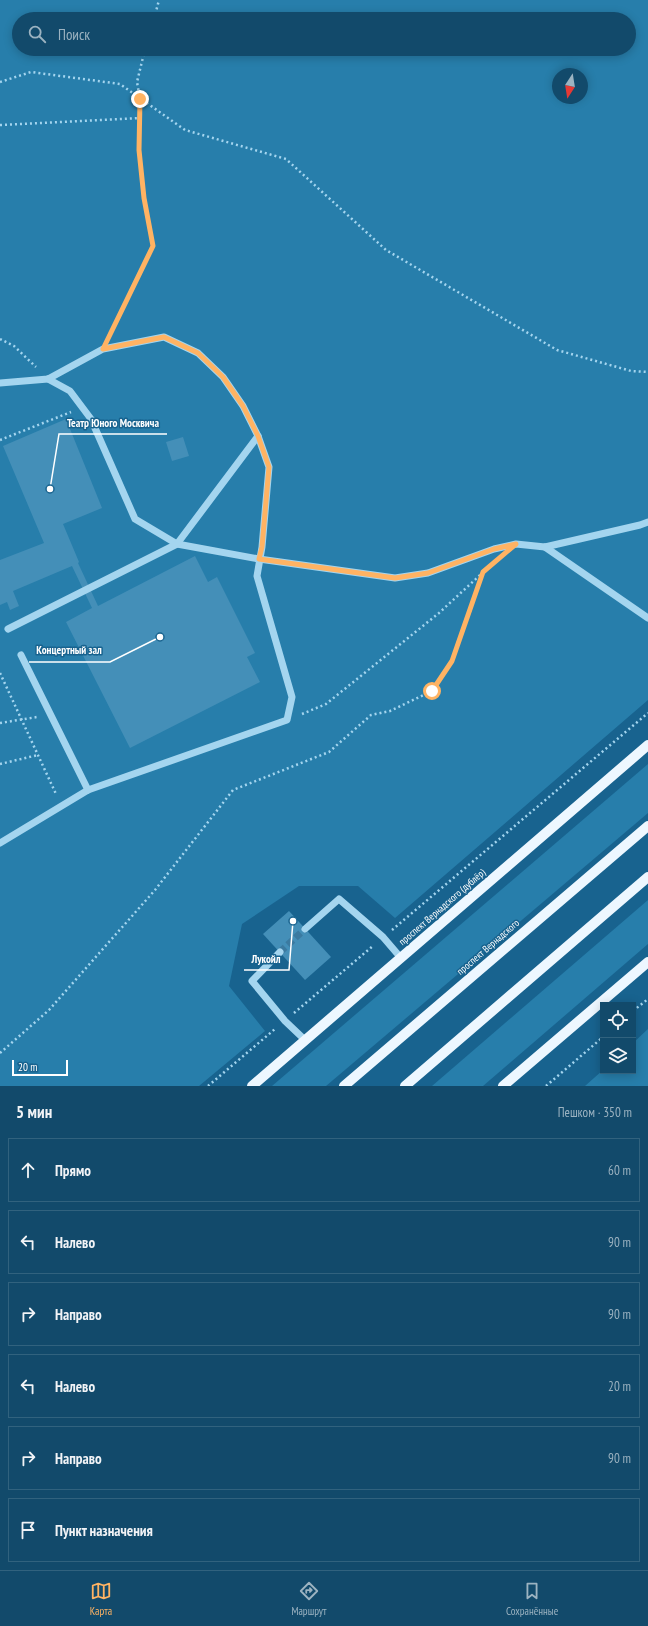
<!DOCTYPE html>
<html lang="ru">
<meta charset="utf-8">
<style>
:root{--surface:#124a6b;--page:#1f5473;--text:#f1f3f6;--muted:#9cb3c1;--line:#31627e;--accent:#ffb363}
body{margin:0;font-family:"PT Sans Narrow",sans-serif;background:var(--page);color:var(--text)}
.controls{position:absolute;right:12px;bottom:12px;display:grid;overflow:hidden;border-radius:0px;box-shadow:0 2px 10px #0003}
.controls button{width:36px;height:36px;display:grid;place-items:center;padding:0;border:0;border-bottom:1px solid var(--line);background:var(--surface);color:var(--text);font:20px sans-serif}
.compass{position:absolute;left:552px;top:68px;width:36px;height:36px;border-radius:50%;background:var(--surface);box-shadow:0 2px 10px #0003;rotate:192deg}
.scale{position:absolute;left:12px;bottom:10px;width:56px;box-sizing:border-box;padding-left:4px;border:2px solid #fff;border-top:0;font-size:11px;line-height:14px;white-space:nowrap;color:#fff;-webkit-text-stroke:3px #18638f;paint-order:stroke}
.stop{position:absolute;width:12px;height:12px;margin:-9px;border:3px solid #ffb363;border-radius:50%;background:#fff}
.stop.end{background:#ffb363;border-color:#fff;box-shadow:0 1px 4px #0008}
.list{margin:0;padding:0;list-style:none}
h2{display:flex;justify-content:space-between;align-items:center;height:52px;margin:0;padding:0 16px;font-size:17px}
h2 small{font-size:13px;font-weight:400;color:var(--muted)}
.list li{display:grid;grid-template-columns:26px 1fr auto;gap:12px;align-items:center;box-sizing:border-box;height:64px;margin:0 8px 8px;padding:0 8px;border:1px solid var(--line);border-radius:0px}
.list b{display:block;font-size:15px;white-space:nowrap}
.list em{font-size:13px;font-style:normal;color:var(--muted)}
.icon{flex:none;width:22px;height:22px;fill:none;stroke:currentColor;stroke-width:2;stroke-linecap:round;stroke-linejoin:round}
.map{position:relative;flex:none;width:648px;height:1086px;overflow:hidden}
.search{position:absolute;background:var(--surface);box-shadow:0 2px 10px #0003;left:12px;right:12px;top:12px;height:44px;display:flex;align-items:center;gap:10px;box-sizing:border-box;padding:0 14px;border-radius:22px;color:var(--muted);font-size:15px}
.sheet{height:484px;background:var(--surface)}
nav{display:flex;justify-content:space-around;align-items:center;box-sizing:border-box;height:56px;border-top:1px solid var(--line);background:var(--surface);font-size:11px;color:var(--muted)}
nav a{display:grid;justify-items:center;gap:2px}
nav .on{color:var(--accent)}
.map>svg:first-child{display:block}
.green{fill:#277eab;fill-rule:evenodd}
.building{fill:#448fb8}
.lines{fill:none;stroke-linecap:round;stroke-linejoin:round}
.minor-tunnel{stroke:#3b7aa0;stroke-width:7;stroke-dasharray:7 3.5;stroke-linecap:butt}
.path{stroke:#a4d5ef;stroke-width:2.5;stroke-dasharray:2 3;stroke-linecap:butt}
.minor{stroke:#a4d5ef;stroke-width:7}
.major{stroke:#edf7ff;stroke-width:10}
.route{stroke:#ffb363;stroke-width:5}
.labels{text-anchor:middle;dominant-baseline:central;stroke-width:3;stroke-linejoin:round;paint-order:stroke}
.street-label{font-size:10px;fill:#fff;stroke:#18638f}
.leader{fill:none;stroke:#fff;stroke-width:1.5}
.callout-dot{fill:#fff;stroke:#18638f;stroke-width:1.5}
.callout-label{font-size:11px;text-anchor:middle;font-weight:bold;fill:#fff;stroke:#18638f;stroke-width:3;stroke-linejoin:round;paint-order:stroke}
</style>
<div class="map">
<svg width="648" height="1086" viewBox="0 0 648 1086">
<rect width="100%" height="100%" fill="#18638f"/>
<g class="green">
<path d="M0,0H648V700L395,918L358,886H299L242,924L229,986L265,1031L199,1086H0ZM19,19H629V49H19ZM558,74H582V98H558Z"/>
<path d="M648,764V813L326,1086H272Z"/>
<path d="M648,900V944L483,1086H432Z"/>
<path d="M648,1029V1086H585L603,1070L633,1071V1043Z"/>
</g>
<g class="building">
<path d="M66,419L102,508L63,524L79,562L78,563L98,606L195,556L208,582L217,577L255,653L247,657L260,682L130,748L66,622L92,608L72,566L13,591L19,606L10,610L7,602L0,605V560L44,543L3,446Z"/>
<path d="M183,437L189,456L172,461L166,442Z"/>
<path d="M289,911L331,957L305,980L263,934Z"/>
</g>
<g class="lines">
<path class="minor-tunnel" d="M280,952L305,929"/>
<g class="path">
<path d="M154,19L159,0"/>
<path d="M0,82L31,72L120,84L185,130L286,159L386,250L557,350L631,371L648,372"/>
<path d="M0,125L140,118"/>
<path d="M110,334L153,246L144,198L139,150L140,99L137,82L145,49"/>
<path d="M0,339L14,346L36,367"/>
<path d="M0,440L71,412"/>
<path d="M0,673L56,794"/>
<path d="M302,714L326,704L439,613L492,564"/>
<path d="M0,723L37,717"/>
<path d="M0,764L38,755"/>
<path d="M392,930L648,713"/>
<path d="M633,1011L648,999"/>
<path d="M294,1013L374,945"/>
<path d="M0,1053L49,1010L155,890L233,790L329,752L371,715L390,711L432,691L452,661L483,572"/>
<path d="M208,1086L275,1029"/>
<path d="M546,1086L603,1037"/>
</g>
<g class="minor">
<path d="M48,379L70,391L91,419L135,519L177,544L259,559L395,578L428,573L494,549L516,544L545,547L640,525L648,522"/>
<path d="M0,383L48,379L103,349L164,337L198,353L223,377L243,406L258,436L269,467L262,547L257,576L292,697L287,720L88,790L0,843"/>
<path d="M545,547L648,618"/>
<path d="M8,629L177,544L258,436"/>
<path d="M21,655L88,790"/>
<path d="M305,929L339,899L383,937L401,958"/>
<path d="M280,952L252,981L285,1021L305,1040"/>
</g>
<g class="major">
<path d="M252,1086L648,745"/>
<path d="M344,1086L648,826"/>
<path d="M405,1086L648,877"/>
<path d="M503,1086L648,962"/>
</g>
</g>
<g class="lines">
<path class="route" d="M140,99L139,150L144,198L153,246L103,349L164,337L198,353L223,377L243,406L258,436L269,467L262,547L259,559L395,578L428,573L494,549L516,544L483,572L452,661L432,691"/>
</g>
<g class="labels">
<g class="street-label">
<text transform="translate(442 907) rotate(-41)">проспект Вернадского (дублёр)</text>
<text transform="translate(488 947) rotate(-41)">проспект Вернадского</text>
</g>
</g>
<path class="leader" d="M50 489L59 434H167M160 637L110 662H29M293 921L289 970H244"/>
<g class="callout-dot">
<circle cx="50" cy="489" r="4"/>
<circle cx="160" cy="637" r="4"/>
<circle cx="293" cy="921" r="4"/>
</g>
<g class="callout-label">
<text x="113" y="427">Театр Юного Москвича</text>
<text x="69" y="654">Концертный зал</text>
<text x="266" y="963">Лукойл</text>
</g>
</svg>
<div class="controls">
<button><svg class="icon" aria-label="locate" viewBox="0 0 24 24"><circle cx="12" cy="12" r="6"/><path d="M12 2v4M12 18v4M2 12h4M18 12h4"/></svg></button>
<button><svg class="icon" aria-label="layers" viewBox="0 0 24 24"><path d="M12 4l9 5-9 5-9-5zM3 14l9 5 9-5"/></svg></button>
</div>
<svg class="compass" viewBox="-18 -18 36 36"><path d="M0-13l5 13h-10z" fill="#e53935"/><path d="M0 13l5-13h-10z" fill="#9cb3c1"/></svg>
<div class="scale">20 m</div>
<div class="stop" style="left:432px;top:691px"></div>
<div class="stop end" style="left:140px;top:99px"></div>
<div class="search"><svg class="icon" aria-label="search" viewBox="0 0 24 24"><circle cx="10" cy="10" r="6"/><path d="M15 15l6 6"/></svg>Поиск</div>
</div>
<section class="sheet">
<h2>5 мин<small>Пешком · 350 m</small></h2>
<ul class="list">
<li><svg class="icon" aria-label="ahead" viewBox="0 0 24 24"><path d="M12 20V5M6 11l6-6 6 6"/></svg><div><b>Прямо</b></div><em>60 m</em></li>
<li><svg class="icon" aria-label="left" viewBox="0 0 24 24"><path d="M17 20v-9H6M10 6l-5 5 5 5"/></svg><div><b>Налево</b></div><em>90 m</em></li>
<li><svg class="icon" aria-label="right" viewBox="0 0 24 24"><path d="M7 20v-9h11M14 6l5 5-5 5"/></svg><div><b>Направо</b></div><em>90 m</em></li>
<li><svg class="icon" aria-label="left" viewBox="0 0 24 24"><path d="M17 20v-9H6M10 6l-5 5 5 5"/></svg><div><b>Налево</b></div><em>20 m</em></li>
<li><svg class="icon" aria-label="right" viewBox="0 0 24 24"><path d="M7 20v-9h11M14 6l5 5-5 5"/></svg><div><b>Направо</b></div><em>90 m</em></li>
<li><svg class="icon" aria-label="arrive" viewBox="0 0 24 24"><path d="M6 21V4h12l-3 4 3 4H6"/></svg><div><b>Пункт назначения</b></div></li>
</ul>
</section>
<nav>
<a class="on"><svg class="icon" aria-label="map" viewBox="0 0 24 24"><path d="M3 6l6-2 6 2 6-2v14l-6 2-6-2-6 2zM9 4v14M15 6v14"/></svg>Карта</a>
<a><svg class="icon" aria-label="directions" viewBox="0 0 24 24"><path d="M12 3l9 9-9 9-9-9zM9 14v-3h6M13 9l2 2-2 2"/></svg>Маршрут</a>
<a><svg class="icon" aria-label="saved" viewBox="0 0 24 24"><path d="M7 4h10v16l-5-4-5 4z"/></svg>Сохранённые</a>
</nav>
